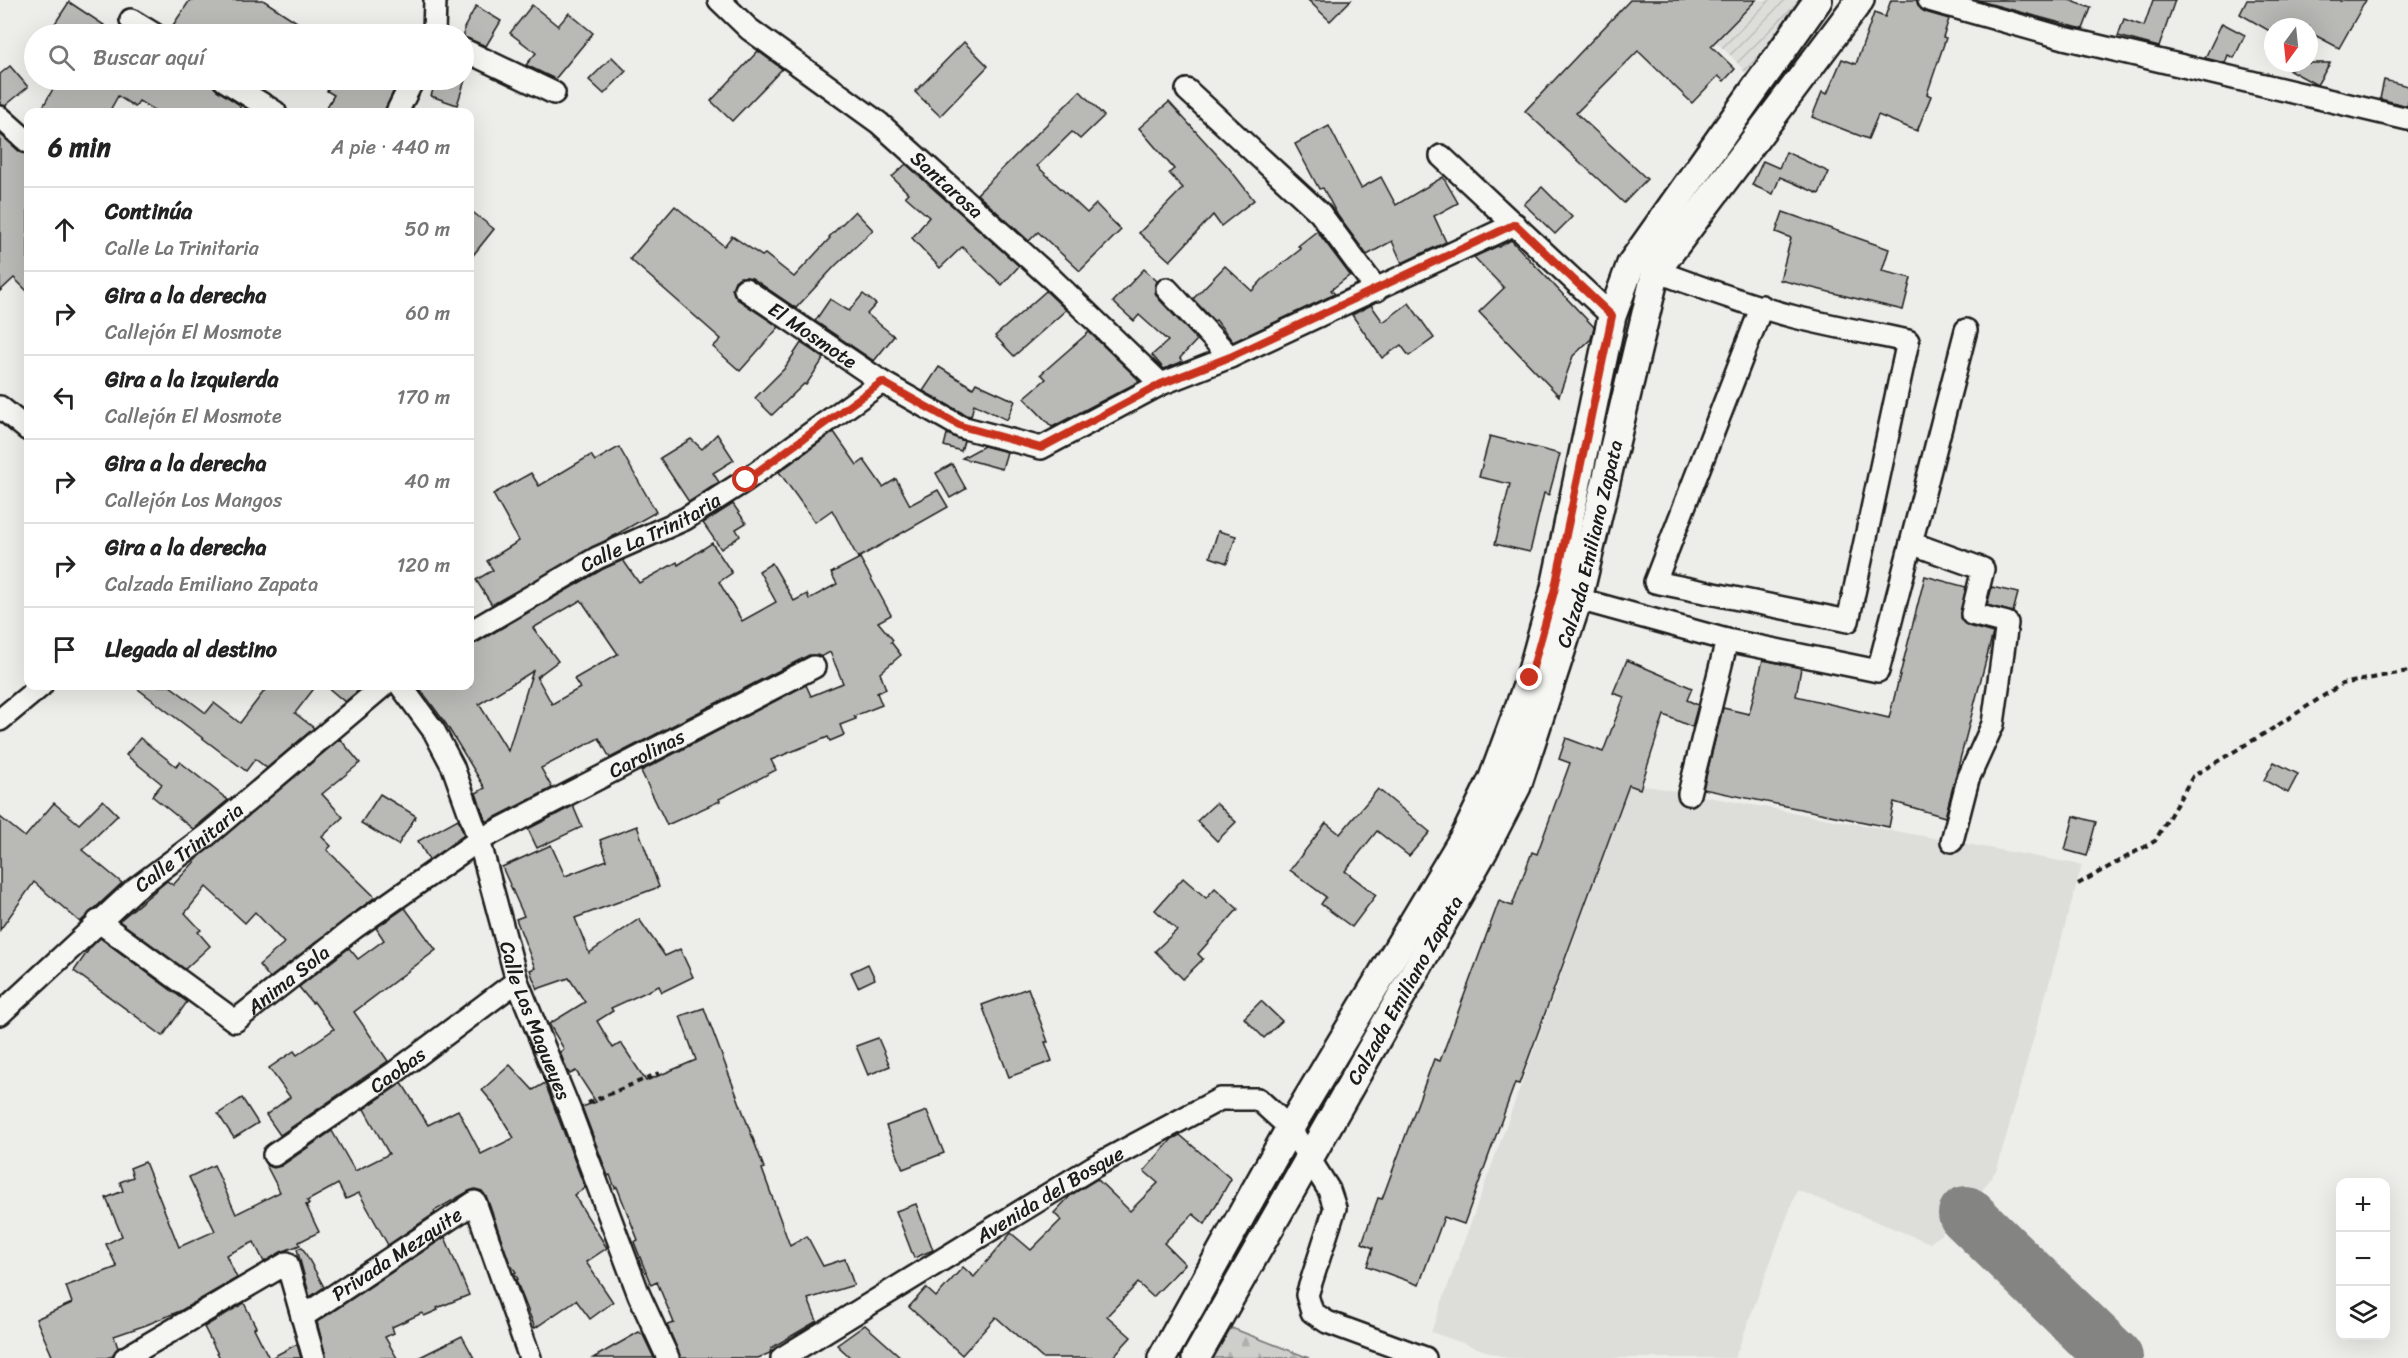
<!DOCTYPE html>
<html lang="es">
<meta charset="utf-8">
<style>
:root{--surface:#fff;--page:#f6f6f6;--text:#222;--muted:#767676;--line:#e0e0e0}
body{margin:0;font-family:Sriracha,sans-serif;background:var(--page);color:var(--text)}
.controls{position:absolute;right:18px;bottom:18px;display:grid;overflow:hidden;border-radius:12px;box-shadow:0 6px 24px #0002}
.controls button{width:54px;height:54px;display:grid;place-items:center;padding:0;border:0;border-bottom:2px solid var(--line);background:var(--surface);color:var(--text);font:30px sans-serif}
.compass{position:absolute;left:2264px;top:18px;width:54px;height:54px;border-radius:50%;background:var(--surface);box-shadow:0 6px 24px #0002;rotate:195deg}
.stop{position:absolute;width:18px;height:18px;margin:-14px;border:4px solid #c8321e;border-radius:50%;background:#fff}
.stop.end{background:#c8321e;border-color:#fff;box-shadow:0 2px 6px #0008}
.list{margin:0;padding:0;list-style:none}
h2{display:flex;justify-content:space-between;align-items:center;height:78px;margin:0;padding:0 24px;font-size:26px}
h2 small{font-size:20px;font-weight:400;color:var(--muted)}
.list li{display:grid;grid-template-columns:39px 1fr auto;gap:18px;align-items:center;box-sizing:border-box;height:84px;padding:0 24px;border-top:2px solid var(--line)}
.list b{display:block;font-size:22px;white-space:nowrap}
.list p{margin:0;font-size:20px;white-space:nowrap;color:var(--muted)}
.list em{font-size:20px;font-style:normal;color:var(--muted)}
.icon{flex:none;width:33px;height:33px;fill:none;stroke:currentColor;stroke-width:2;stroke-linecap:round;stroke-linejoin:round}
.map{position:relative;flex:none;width:2408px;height:1358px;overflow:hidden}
.search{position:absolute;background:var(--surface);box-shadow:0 6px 24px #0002;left:24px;top:24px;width:450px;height:66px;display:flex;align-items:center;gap:15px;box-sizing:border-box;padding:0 21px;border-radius:33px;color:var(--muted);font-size:22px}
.panel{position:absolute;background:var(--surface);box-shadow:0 6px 24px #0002;left:24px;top:108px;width:450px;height:582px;border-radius:12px}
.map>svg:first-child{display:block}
.built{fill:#ddddda}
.industrial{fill:url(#industrial-furrows)}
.forest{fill:url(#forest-firs);stroke:#757574;stroke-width:1.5}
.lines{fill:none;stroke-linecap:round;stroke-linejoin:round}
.taxiway{stroke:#848482;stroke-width:56}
.building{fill:#b9b9b6;stroke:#1c1c1c;stroke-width:1.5;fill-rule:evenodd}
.minor-casing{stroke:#1c1c1c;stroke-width:26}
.major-casing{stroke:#1c1c1c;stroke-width:32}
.path{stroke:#1c1c1c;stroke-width:4;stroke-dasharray:6 4.5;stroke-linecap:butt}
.minor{stroke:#f6f6f2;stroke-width:21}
.major{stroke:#f6f6f2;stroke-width:27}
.route{stroke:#c8321e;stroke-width:8}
.labels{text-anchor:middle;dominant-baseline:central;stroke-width:6;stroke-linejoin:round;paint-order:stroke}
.street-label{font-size:20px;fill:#1c1c1c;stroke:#f6f6f2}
</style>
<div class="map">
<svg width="2408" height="1358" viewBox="0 0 2408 1358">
<defs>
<pattern id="industrial-furrows" width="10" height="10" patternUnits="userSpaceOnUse" patternTransform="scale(1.5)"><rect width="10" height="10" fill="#ddddda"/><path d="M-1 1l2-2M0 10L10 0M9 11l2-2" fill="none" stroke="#bdbdba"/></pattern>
<pattern id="forest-firs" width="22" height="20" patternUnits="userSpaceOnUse" patternTransform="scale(1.5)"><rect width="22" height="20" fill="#cececb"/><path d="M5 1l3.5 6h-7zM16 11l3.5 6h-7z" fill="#b0b0ae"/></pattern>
</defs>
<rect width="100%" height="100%" fill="#edede9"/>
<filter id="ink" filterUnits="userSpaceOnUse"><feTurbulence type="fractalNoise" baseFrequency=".0167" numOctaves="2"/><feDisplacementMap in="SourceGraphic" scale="12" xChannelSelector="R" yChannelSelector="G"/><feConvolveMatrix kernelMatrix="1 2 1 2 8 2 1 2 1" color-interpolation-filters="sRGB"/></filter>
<g filter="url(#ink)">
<path class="built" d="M1631,783L2082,865L1997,1169L1966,1214L1930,1243L1797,1190L1735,1358H1506L1431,1332Z"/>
<path class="industrial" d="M1671,0H1807L1750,78L1732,57Z"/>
<path class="forest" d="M1229,1327L1309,1358H1211Z"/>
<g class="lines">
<path class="taxiway" d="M1966,1214L2115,1358"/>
</g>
<g class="building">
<path d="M190,0H263L300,24L293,34H187L173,25Z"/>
<path d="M1308,0H1351L1330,21Z"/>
<path d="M1630,0H1756L1711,46L1735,69L1724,81L1718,76L1692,103L1638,51L1576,113L1647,179L1624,203L1525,111Z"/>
<path d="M1891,0H1917L1920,8L1925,12L1949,19L1943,37L1946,38L1927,94L1931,96L1917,131L1878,115L1868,139L1812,117L1822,92L1827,94L1842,59L1856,64L1874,13L1885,17Z"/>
<path d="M1976,0H2069L2091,8L2083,29Z"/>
<path d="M2153,0H2175L2159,47L2118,36L2124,19L2144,26Z"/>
<path d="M2247,0H2366L2339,48L2309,32V27H2273V33L2240,14Z"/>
<path d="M69,2L104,25L92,34H48Z"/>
<path d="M532,5L558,26L569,13L593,33L555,79L526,65L536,53L510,33Z"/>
<path d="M476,6L501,21L486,46L464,37V28Z"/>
<path d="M2222,23L2245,35L2234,58L2228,55L2225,63L2205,58Z"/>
<path d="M964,42L988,66L940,116L915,92Z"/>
<path d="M758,51L782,69L732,121L711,101Z"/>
<path d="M612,57L626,71L604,94L589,80Z"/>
<path d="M2277,63H2330L2317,85Z"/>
<path d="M10,66L28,87L5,106L0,105V74Z"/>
<path d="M58,80H211L217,90L241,106L237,112H157L139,101L135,107L118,96L109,112H40Z"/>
<path d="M333,80H380L395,88L384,112H324L334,95L327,91Z"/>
<path d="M436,80H465L457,105L431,96Z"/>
<path d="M2384,80L2408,86V106L2380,99Z"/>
<path d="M1080,91L1104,116L1080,139L1072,132L1037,166L1087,213L1096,204L1121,230L1080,271L1038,232L1029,241L977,194Z"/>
<path d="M1169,102L1229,168L1254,200L1221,226L1213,215L1170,261L1139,233L1183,188L1169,173L1174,169L1139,128Z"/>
<path d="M1329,126L1361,188L1381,177L1396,205L1443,177L1458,203L1434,216L1446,242L1402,263L1392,241L1367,255L1338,216L1323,188L1319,189L1295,144Z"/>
<path d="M0,134L20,152L28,154V292L14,278L0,291Z"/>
<path d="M1786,152L1829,172L1819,194L1780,177L1773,194L1752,185L1763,161L1779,168Z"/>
<path d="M906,164L1019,266L1002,285L962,247L940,268L912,238L929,217L905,196L908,193L892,177Z"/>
<path d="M1542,187L1572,217L1555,234L1524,204Z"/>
<path d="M675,206L724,246L732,236L762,256L765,254L794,277L830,238L829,237L855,211L873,230L835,266L796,308L752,278L740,277L735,281L732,289L737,299L779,327L740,371L713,347L721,339L630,259Z"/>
<path d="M470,210L494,229L470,259Z"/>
<path d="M1783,212L1889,249L1882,271L1911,278L1903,310L1780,280L1791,238L1776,232Z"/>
<path d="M1317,231L1350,275L1331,290L1335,294L1233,342L1216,320L1214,321L1193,299L1225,266L1252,291L1263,279L1301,249L1298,246Z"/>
<path d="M1511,240L1594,327L1591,339L1573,356L1559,396L1479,312L1504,288L1474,257L1498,246L1499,247Z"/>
<path d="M1144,269L1157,281L1155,291L1158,298L1197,340L1180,358L1182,361L1179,363L1164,369L1152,355L1168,341L1139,315L1134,321L1113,302Z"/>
<path d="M1046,291L1066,310L1014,356L995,336Z"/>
<path d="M863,294L876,304L867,314L894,336L874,361L815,321L830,299L849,311Z"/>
<path d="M1409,303L1434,338L1409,356L1401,345L1382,358L1352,315L1371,305L1383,322Z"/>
<path d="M1089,332L1140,381L1052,427L1024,398L1046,379L1041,374Z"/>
<path d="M801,343L824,358L806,385L804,384L772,415L755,398L784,369Z"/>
<path d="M939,367L973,388L976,383L1015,401L1007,420L974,404L971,416L966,415L923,391Z"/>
<path d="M834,432L857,465L864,460L883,487L896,479L910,505L938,490L948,507L858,558L832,510L815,522L779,472Z"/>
<path d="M717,434L734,460L713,473L719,482L689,502L660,458L691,439L702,449Z"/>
<path d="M947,434L964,441L961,451L944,446Z"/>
<path d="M1490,436L1560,454L1549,495L1544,493L1530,552L1495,544L1510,484L1479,477Z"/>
<path d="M984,446L1007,452L1002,469L962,458Z"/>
<path d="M619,447L656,512L492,605L476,580L493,570L487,561L519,541L493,494L531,473L539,486L591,455L595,461Z"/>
<path d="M952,464L966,489L950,498L936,473Z"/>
<path d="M733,504L746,523L736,529L740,536L721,549L703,523Z"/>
<path d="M1218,531L1236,536L1227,563L1210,557Z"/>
<path d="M712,543L732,573L719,582L742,621L776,602L759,571L772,563L794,601L807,594L809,599L837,584L831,573L860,558L891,615L878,622L893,640L891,642L901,655L880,673L886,689L877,693L882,705L854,716L856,719L840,725L844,735L830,741L828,737L771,760L776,770L719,799L720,801L667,825L641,771L806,685L811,696L843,683L830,652L821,657L809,655L610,758L599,738L541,768L552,788L486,822L476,793L485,788L446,724L418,686H470V645L476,643L603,569L623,560L639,583L677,562L678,565ZM581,600L618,654L574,679L580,688L552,704L537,677L558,661L533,628ZM533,671L529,683L508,751L479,704Z"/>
<path d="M1925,576L1966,587L1960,618L1968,626L1993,633L1945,817L1894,802L1889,827L1703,789L1723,708L1749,714L1763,660L1801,668L1796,696L1889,718Z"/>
<path d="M1992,587L2018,593L2013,612L1987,605Z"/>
<path d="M1627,660L1692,688L1687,700L1698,705L1692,727L1664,715L1640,789L1629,785L1519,1084L1515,1083L1464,1224L1444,1217L1419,1285L1367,1266L1373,1248L1362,1243L1378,1198L1382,1199L1434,1059L1440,1061L1499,901L1512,906L1532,852L1537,854L1570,763L1559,759L1566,738L1603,752L1624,697L1613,693Z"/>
<path d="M134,686H170L206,713L214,703L240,723L268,686H316L295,713L314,728L267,768L255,759L246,771Z"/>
<path d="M326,686H364L345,702Z"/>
<path d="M140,738L176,766L180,762L228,800L193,829L152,796L162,784L126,755Z"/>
<path d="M340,739L360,763L322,794L343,817L322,837L331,846L327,850L375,897L270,978L259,965L284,943L255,912L245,923L206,887L185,913L201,930L198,932L210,946L185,969L119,921L167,881L173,885L200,856Z"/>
<path d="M2274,762L2298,774L2288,793L2264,780Z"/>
<path d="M1378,789L1430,832L1409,856L1377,831L1345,871L1376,895L1352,927L1321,904L1326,897L1290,870L1326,823L1340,834Z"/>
<path d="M380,794L416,816L398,845L361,823Z"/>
<path d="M103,800L118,815L82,850L122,883L80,922L34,882L0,930V817L25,837L54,803L79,824Z"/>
<path d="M1216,803L1236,822L1217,841L1197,821Z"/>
<path d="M573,806L582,827L537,848L528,829Z"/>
<path d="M2074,816L2096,822L2087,856L2065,850Z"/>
<path d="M458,819L464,835L429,860L418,841Z"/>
<path d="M637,826L659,887L575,918L589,953L639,919L665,956L680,949L693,977L662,992L659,986L611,1008L613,1011L597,1021L613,1048L621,1043L646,1081L696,1060L680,1016L704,1008L764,1168L762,1169L790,1246L807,1236L823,1266L845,1259L854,1285L808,1299L817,1321L771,1348L770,1353L758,1358H681L667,1325L674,1323L657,1282L651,1285L634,1242L638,1240L617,1187L615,1188L610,1175L608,1176L582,1107L596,1102L576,1071L570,1074L567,1070L560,1052L564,1049L549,1024L585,1002L569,978L537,989L530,970L535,968L516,919L524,916L502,867L551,845L565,876L607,860L600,840Z"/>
<path d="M1183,878L1206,898L1215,888L1238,909L1198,954L1203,959L1183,979L1155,951L1177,930L1155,910Z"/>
<path d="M405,908L436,950L354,1012L388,1061L280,1135L266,1115L290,1097L269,1068L294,1051L297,1055L334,1029L314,1002L312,1003L299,987L349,948L358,959L384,940L376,928Z"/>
<path d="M100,938L187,1002L163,1036L74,971L90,948Z"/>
<path d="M868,964L875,979L858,987L851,972Z"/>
<path d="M1028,988L1048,1042H1045L1052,1061L1009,1077L982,1005Z"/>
<path d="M1261,1001L1282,1021L1264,1038L1244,1018Z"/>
<path d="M878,1038L890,1066L868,1075L856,1046Z"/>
<path d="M510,1065L533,1090L545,1083L585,1188L574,1195L607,1248L586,1262L613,1302L590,1319L576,1300L535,1328L516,1280L518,1279L514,1273L516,1272L510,1264L487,1198L482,1191L475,1189L469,1191L434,1211L435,1213L388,1245L359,1193L346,1199L338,1184L307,1201L309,1204L306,1205L319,1232L299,1242L300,1245L281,1252L264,1262L254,1242L226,1255L237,1278L180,1311L146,1325L114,1336L118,1348L113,1356L106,1358H53L36,1319L72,1303L66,1286L117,1267L106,1244L122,1236L106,1198L123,1191L120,1182L133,1177L130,1168L145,1162L179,1247L215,1231L189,1177L214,1165L236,1214L280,1192L266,1165L274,1168L281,1166L332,1131L355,1171L389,1154L364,1109L402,1083L428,1125L458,1110L481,1154L514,1138L492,1102L482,1090Z"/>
<path d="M242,1098L258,1123L234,1138L218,1114Z"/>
<path d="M927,1111L944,1153L903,1169L886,1126Z"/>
<path d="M1180,1135L1231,1179L1205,1224L1193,1214L1164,1243L1185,1264L1153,1297L1138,1283L1107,1316L1131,1337L1112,1358H1042L996,1317L962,1355L909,1307L926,1288L936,1297L963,1267L974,1277L1011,1233L1031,1250L1061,1220L1054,1213L1071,1195L1097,1179L1130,1211L1158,1183L1144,1171L1172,1139Z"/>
<path d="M916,1204L933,1250L914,1258L896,1211Z"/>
<path d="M445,1237L469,1295L437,1308L438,1310L424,1316L422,1313L392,1327L394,1333L385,1337L397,1358H326L317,1322Z"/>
<path d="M302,1247L324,1287L310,1297L297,1249Z"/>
<path d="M244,1303L256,1327L254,1328L269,1358H220L204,1327Z"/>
<path d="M865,1325L902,1358H851L837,1345Z"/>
<path d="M639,1332L643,1335L654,1358H593Z"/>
<path d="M462,1336L474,1358H418Z"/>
<path d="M297,1344L301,1358H271Z"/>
</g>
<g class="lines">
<g class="minor-casing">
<g id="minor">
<path id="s1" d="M719,0L749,29L879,123L1052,279L1161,384"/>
<path d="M1929,0L2064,38L2408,119"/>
<path d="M131,20L154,34"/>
<path d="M434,34L435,0"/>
<path d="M464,50L554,93"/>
<path d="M224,80L275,112"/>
<path d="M1187,90L1320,213L1377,290"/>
<path d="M397,112L413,80"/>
<path d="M0,117L28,142"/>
<path d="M1441,156L1612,316"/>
<path d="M1656,271C1700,287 1745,304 1791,316C1830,326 1869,333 1908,341L1848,621L1655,582L1762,306"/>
<path id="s2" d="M745,289L882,382L961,427L1041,448L1161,384L1230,357L1515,224"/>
<path d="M1167,289L1230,357"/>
<path d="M0,407L28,430"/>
<path d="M1911,543L1983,569L1972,614L2007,623L1993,724L1968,779L1952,841"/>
<path d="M1578,599L1727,640L1689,794"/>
<path id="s3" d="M470,632L597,558L685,519L746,480L882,382"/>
<path d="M1727,640L1878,671L1966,330"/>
<path id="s4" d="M401,686L434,731L453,767L479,840L517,981L570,1111L639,1295L668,1358"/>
<path d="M0,720L41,686"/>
<path id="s5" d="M98,921L235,1021L354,928L479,840L814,667"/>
<path id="s6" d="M0,1014L135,889L207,835L383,686"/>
<path id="s7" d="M274,1155L394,1073L517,981"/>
<path id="s8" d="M302,1317L475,1202L530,1358"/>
<path d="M125,1358L287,1263L314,1358"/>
<path id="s9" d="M782,1358L1093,1167L1220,1099H1258L1290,1128L1329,1190L1335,1208L1307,1295L1312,1312L1327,1322L1425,1358"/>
</g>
</g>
<g class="major-casing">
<g id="major">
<path d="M1162,1358L1290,1128L1466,834L1493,778L1530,678L1554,592L1612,316L1631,264L1818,0"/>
<path id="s10" d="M1196,1358L1484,850L1517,786L1578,599L1656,271L1860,0"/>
</g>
</g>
<g class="path">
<path d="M2078,884L2155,841L2193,776L2272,729L2342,684L2408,671"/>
<path d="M588,1103L659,1073"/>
</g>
<use href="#minor" class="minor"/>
<use href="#major" class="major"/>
</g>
</g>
<g class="lines" filter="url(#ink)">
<path class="route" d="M746,480L882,382L961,426L1041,448L1161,384L1230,357L1515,224L1612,316L1554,592L1530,678"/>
</g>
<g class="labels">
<g class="street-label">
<text stroke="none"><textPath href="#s1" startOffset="294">Santarosa</textPath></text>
<text stroke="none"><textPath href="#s2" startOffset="82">El Mosmote</textPath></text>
<text stroke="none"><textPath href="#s3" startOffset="206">Calle La Trinitaria</textPath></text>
<text stroke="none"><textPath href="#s10" startOffset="909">Calzada Emiliano Zapata</textPath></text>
<text stroke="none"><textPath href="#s5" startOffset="662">Carolinas</textPath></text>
<text stroke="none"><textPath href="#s6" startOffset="252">Calle Trinitaria</textPath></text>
<text stroke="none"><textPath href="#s5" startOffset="237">Anima Sola</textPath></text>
<text stroke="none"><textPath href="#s10" startOffset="423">Calzada Emiliano Zapata</textPath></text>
<text stroke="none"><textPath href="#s4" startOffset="363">Calle Los Magueyes</textPath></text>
<text stroke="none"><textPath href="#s7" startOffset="150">Caobas</textPath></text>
<text stroke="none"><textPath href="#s9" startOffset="314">Avenida del Bosque</textPath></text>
<text stroke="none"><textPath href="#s8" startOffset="114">Privada Mezquite</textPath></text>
</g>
</g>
</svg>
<div class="controls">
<button>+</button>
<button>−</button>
<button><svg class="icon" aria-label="layers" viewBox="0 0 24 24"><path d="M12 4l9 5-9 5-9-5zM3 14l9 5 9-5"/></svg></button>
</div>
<svg class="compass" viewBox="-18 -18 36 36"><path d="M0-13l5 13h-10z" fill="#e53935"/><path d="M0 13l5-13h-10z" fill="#767676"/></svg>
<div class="stop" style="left:746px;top:480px"></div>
<div class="stop end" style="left:1530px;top:678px"></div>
<div class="search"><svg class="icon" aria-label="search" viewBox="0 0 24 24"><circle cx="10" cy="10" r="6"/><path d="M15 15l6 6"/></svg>Buscar aquí</div>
<section class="panel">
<h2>6 min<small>A pie · 440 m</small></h2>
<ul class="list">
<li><svg class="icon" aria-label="ahead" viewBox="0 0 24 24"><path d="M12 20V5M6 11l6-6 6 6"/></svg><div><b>Continúa</b><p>Calle La Trinitaria</p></div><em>50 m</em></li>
<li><svg class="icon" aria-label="right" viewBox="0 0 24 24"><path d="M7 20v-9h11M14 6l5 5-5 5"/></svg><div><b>Gira a la derecha</b><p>Callejón El Mosmote</p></div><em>60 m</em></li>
<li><svg class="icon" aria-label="left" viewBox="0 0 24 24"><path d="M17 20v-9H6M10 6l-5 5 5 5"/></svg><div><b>Gira a la izquierda</b><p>Callejón El Mosmote</p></div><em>170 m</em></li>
<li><svg class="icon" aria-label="right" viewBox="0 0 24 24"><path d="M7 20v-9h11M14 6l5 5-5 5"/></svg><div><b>Gira a la derecha</b><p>Callejón Los Mangos</p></div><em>40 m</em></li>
<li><svg class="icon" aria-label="right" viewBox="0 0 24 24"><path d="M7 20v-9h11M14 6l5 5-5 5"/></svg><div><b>Gira a la derecha</b><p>Calzada Emiliano Zapata</p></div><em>120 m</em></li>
<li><svg class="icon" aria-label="arrive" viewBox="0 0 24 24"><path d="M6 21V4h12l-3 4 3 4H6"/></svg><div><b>Llegada al destino</b></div></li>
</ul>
</section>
</div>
